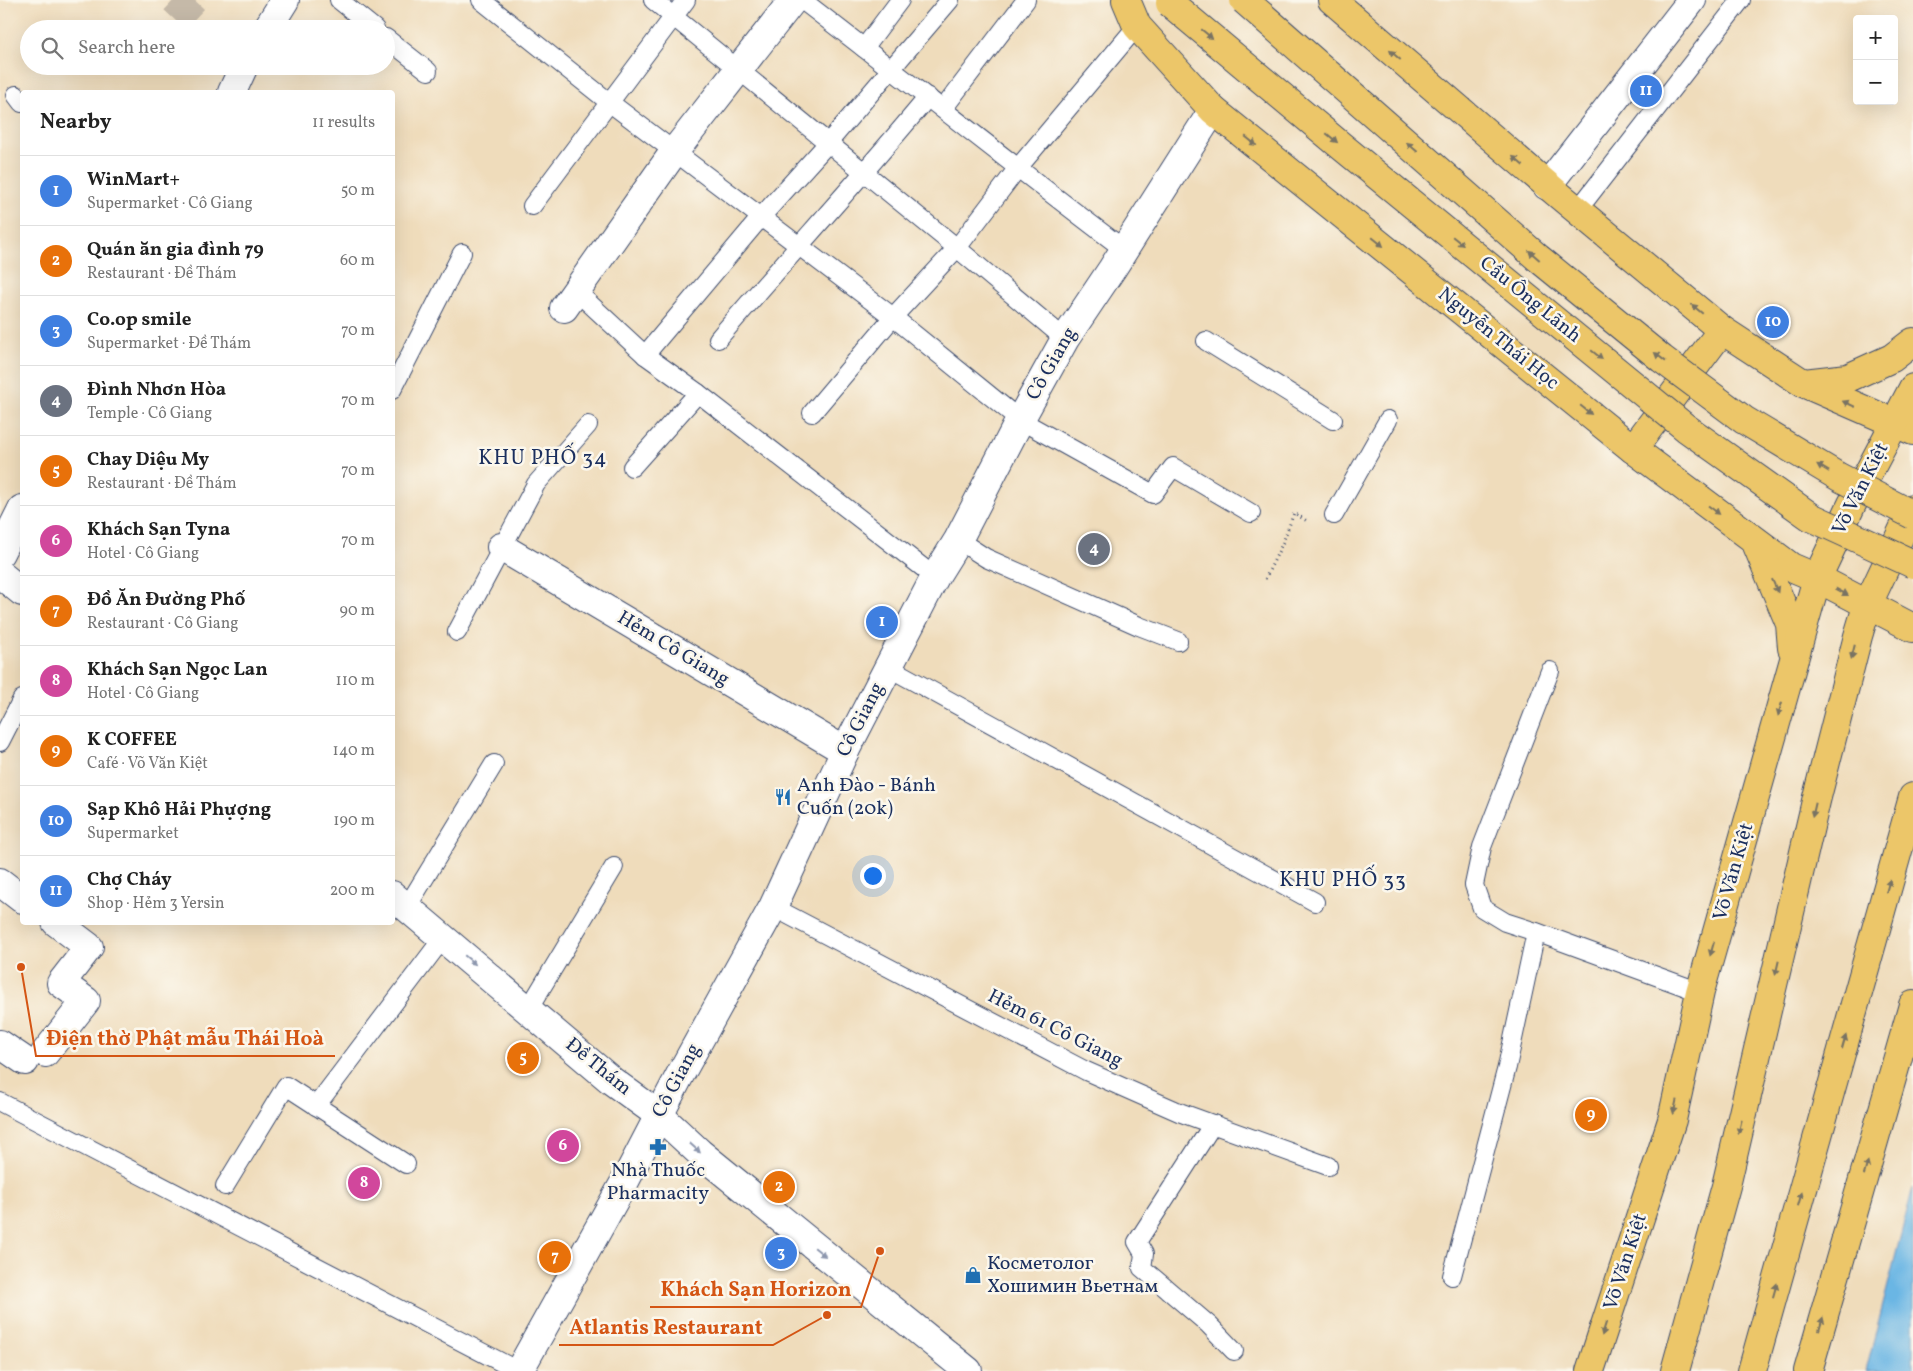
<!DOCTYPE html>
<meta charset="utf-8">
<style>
:root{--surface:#fff;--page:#f2f2f2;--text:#222;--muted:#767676;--line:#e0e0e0;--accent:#d93025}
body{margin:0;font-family:Vollkorn,serif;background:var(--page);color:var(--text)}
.controls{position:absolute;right:15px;top:15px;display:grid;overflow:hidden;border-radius:5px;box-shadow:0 5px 20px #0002}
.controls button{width:45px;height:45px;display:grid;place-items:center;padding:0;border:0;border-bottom:1px solid var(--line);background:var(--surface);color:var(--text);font:25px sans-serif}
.you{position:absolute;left:872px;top:875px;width:18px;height:18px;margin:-12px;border:4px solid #fff;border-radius:50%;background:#1a73e8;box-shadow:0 0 0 8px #1a73e833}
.badge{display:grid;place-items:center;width:32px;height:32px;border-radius:50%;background:var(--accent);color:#fff;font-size:16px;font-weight:700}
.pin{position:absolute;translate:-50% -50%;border:2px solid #fff;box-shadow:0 1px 5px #0006}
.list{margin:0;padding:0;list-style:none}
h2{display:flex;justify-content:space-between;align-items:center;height:65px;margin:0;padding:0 20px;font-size:21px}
h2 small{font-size:16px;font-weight:400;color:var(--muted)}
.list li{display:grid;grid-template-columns:32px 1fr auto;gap:15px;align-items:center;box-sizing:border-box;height:70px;padding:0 20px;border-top:1px solid var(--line)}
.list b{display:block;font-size:19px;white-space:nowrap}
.list p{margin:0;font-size:16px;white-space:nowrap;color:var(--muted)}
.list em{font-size:16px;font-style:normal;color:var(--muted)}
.icon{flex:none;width:28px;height:28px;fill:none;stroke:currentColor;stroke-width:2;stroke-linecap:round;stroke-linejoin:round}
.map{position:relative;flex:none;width:1913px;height:1371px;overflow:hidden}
.search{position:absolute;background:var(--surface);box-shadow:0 5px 20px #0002;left:20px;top:20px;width:375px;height:55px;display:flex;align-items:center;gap:12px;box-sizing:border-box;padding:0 18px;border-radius:28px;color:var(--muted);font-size:19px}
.panel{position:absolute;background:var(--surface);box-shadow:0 5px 20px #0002;left:20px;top:90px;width:375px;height:835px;border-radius:5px}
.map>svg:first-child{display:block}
.water{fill:#6bb6e4;stroke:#4372a1}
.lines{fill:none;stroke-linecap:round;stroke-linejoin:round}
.minor-tunnel{stroke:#c5b9a8;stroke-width:28;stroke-dasharray:28 14;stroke-linecap:butt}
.service-casing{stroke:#3b496c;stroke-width:20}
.minor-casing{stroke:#3b496c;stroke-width:30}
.primary-casing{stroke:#3b496c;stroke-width:30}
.trunk-casing{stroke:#3b496c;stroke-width:30}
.path{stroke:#3b496c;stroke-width:3;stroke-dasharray:1 4;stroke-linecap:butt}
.service{stroke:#fff;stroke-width:18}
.minor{stroke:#fff;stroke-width:28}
.primary{stroke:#ecc669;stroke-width:28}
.trunk{stroke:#ecc669;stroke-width:28}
.primary-bridge-casing{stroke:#3b496c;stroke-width:30;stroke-linecap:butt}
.primary-bridge{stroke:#ecc669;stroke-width:28}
.oneway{fill:#797363}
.oneway2{fill:#8d97ae}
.labels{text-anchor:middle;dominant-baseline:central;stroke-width:5;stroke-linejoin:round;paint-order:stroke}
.street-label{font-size:20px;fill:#1b2f5e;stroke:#fbf7ec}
.poi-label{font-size:20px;fill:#1b2f5e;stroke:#fbf7ec;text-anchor:start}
.neighbourhood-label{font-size:21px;letter-spacing:1px;fill:#1b2f5e;stroke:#fbf7ec}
.leader{fill:none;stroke:#d45514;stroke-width:2}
.callout-dot{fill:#d45514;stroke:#fbf7ec;stroke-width:2}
.callout-label{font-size:21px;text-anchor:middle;font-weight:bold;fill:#d45514;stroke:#fbf7ec;stroke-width:5;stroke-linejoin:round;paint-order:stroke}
</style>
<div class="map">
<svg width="1913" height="1371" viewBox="0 0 1913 1371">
<rect width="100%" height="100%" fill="#fbf7ec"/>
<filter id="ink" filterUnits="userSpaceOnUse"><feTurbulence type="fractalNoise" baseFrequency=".02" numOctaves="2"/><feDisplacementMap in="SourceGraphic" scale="10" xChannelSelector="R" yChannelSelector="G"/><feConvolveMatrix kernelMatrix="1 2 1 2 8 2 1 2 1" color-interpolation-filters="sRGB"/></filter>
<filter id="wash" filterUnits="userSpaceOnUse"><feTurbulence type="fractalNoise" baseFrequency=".0096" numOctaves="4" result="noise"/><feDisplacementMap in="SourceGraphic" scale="20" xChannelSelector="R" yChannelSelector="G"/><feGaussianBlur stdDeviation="1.12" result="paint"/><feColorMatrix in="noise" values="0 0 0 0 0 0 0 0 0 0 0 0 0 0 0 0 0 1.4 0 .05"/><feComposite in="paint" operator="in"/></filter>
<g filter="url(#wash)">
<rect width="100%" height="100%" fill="#efdcbb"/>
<path class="water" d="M1913,1187V1371H1866Z"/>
</g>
<g filter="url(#ink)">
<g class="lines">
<path class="minor-tunnel" d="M174,0L205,29"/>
<g class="service-casing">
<g id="service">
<path d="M339,0L375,29"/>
<path d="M481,0L609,102L893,317L1020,420L1153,494L1173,467L1251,513"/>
<path d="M653,0L957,248L1065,339"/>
<path d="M802,0C910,83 1016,168 1125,250"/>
<path d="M386,38L428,71"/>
<path d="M864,48L900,0"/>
<path d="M16,95L22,103"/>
<path d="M943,109L1026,0"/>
<path d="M532,206L686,0"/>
<path d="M1577,211L1741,0"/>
<path d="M576,291L645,355L698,393L632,467"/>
<path d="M718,339C787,258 860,179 928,97"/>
<path d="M1206,341L1333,420"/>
<path d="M645,355L761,217L828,143L950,0"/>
<path d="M392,390L462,253"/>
<path d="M698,393L935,577"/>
<path d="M812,413L893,317L957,248L1017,169L1137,26"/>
<path d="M1334,515L1388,420"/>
<path d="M958,540L986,558L1139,626L1178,641"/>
<path d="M457,632L536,484L588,425"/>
<path d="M888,667L1315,902"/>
<path d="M1550,671L1482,847L1474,885L1482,908L1505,922L1536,932L1700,992"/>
<path d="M0,742L22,699"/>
<path d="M407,907L494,764"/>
<path d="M773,907L1086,1071L1179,1112L1328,1166"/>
<path d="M528,1010L614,867"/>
<path d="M0,1102L518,1371"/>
<path d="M316,1106L443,938"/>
<path d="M1213,1124L1137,1242L1144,1254L1142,1268L1209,1325L1234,1351"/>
<path d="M225,1186L286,1086L406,1164"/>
<path d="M1452,1276L1507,1067L1536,932"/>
</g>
</g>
<g class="minor-casing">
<g id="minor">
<path d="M267,29L285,0"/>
<path d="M232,92L244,66"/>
<path d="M1547,186L1692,0"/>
<path d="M564,308L674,152L793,0"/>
<path d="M501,547L845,751"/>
<path d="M0,553L22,509"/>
<path d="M0,574L22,592"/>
<path d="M0,882L22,899"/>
<path d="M392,895L612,1081L659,1115L700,1153L968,1371"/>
<path d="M0,1044L25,1061"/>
<path d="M45,1053L86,1001L61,983L89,947L56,922"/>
<path d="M519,1371L624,1183L680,1075L773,907L845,751L935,577L958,540L1020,420L1065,339L1112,269L1213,110"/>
</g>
</g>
<g class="primary-casing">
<g id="primary">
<path d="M1126,0L1137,26L1213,110L1633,449L1791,567L1817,578L1913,628"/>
<path d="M1332,0L1560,196L1722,330L1803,383L1913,431"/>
<path d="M1804,383L1848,378L1892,358L1913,342"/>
<path d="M1633,449L1722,330"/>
<path d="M1756,543L1790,624L1792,648"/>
<path d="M1590,1371L1672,1120L1700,992L1817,578L1852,504L1913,388"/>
<path d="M1808,1371L1913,1005"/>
</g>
</g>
<g class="trunk-casing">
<g id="trunk">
<path d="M1675,1371L1726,1186L1816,801L1858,636L1867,606L1913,508"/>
<path d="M1752,1371L1913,797"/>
</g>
</g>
<path class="path" d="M1265,579L1283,542L1294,513L1307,521"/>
<use href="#service" class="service"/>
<use href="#minor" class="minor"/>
<use href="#primary" class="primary"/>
<use href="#trunk" class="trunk"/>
<g class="primary-bridge-casing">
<g id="primary-bridge">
<path d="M1244,0L1538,258L1662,359L1744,420L1839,477L1913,515"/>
<path d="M1170,3L1340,145L1686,428L1811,517L1913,564"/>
</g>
</g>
<use href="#primary-bridge" class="primary-bridge"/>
</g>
<defs><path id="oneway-solid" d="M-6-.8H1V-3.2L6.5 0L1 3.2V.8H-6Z" transform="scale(1.25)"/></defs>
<g class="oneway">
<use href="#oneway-solid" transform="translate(1207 34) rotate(40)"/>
<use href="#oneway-solid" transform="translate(1395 55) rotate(-139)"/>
<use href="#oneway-solid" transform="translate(1332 138) rotate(40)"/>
<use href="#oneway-solid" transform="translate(1251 141) rotate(39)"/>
<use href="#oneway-solid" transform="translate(1412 147) rotate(-139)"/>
<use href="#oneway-solid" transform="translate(1518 161) rotate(-139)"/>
<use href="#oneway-solid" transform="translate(1458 241) rotate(39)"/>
<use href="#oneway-solid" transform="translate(1378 242) rotate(39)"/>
<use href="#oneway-solid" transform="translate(1534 255) rotate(-139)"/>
<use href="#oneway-solid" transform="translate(1697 309) rotate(-140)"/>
<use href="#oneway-solid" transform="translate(1597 355) rotate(39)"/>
<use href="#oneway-solid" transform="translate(1660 357) rotate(-142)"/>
<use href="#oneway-solid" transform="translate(1849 404) rotate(-156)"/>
<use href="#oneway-solid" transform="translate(1586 410) rotate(39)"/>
<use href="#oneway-solid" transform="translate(1823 468) rotate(-149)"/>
<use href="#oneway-solid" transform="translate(1714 510) rotate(37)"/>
<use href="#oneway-solid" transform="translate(1775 586) rotate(66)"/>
<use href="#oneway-solid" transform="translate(1842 592) rotate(29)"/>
<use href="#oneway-solid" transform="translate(1853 652) rotate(104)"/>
<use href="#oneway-solid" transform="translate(1780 709) rotate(106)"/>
<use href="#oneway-solid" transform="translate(1814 810) rotate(103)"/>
<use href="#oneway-solid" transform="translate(1888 886) rotate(-74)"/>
<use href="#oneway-solid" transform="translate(1712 949) rotate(106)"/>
<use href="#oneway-solid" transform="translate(1777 968) rotate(103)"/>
<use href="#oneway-solid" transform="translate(1844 1042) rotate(-74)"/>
<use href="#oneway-solid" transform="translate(1675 1107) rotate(102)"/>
<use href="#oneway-solid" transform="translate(1740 1127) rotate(103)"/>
<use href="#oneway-solid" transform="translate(1866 1168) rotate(-74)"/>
<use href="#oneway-solid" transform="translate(1800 1199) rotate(-74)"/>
<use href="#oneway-solid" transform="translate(1775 1290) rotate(-74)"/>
<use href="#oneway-solid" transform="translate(1821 1324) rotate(-74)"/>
<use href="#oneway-solid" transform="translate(1604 1329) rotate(108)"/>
</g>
<g class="oneway2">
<use href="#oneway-solid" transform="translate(470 960) rotate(40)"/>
<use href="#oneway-solid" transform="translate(695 1148) rotate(42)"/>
<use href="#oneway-solid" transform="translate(820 1252) rotate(39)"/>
</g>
</g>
<defs>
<g id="restaurant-bare" transform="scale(1.35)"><path d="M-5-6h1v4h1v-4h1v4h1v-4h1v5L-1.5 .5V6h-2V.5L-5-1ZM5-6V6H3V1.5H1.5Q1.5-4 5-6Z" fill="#1f6fb2" stroke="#fbf7ec" stroke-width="2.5" paint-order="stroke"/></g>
<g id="pharmacy-bare" transform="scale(1.35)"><path d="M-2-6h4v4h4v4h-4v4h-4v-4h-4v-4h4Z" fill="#1f6fb2" stroke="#fbf7ec" stroke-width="2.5" paint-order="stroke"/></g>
<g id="shop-bare" transform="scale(1.35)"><path d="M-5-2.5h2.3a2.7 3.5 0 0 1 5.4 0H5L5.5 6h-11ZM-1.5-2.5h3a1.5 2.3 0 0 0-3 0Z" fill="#1f6fb2" stroke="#fbf7ec" stroke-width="2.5" paint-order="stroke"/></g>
</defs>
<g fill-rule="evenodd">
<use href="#restaurant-bare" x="783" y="797"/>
<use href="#pharmacy-bare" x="658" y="1147"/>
<use href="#shop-bare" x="973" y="1275"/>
</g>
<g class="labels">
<g class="street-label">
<text transform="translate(1530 300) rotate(39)">Cầu Ông Lãnh</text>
<text transform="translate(1498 339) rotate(39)">Nguyễn Thái Học</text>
<text transform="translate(1052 364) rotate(-60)">Cô Giang</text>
<text transform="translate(1861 489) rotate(-63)">Võ Văn Kiệt</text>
<text transform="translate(673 649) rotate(31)">Hẻm Cô Giang</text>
<text transform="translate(861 720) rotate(-63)">Cô Giang</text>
<text transform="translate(1734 872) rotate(-74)">Võ Văn Kiệt</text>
<text transform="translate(1055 1029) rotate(27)">Hẻm 61 Cô Giang</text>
<text transform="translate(598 1067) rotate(39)">Ðề Thám</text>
<text transform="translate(677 1081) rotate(-62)">Cô Giang</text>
<text transform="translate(1626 1262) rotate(-72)">Võ Văn Kiệt</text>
</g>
<g class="poi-label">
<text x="797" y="786">Anh Đào - Bánh<tspan x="797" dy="23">Cuốn (20k)</tspan></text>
<text x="658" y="1171" text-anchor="middle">Nhà Thuốc<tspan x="658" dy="23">Pharmacity</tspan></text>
<text x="987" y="1264">Косметолог<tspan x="987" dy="23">Хошимин Вьетнам</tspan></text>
</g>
<g class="neighbourhood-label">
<text x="543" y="458">KHU PHỐ 34</text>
<text x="1343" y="880">KHU PHỐ 33</text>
</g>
</g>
<path class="leader" d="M21 967L36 1056H335M880 1251L861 1307H650M827 1315L773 1345H559"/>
<g class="callout-dot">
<circle cx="21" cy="967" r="5"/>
<circle cx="880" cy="1251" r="5"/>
<circle cx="827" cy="1315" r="5"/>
</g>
<g class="callout-label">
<text x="185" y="1045">Điện thờ Phật mẫu Thái Hoà</text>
<text x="756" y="1296">Khách Sạn Horizon</text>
<text x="666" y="1334">Atlantis Restaurant</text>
</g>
</svg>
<div class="controls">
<button>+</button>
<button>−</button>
</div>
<div class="you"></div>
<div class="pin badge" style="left:882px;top:622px;background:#3f7fe0">1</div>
<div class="pin badge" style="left:779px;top:1187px;background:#e8710a">2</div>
<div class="pin badge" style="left:781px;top:1253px;background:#3f7fe0">3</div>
<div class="pin badge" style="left:1094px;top:549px;background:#6b7280">4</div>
<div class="pin badge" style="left:523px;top:1058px;background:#e8710a">5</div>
<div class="pin badge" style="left:563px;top:1146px;background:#d1479c">6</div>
<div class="pin badge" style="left:555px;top:1257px;background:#e8710a">7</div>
<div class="pin badge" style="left:364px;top:1183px;background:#d1479c">8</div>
<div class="pin badge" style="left:1591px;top:1115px;background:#e8710a">9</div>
<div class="pin badge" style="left:1773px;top:322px;background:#3f7fe0">10</div>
<div class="pin badge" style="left:1646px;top:91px;background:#3f7fe0">11</div>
<div class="search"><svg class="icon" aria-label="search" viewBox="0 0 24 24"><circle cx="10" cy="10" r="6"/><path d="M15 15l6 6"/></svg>Search here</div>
<section class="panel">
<h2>Nearby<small>11 results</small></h2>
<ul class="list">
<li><span class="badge" style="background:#3f7fe0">1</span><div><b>WinMart+</b><p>Supermarket · Cô Giang</p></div><em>50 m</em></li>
<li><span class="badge" style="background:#e8710a">2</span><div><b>Quán ăn gia đình 79</b><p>Restaurant · Ðề Thám</p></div><em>60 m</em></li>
<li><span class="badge" style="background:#3f7fe0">3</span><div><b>Co.op smile</b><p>Supermarket · Ðề Thám</p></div><em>70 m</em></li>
<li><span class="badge" style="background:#6b7280">4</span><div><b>Đình Nhơn Hòa</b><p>Temple · Cô Giang</p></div><em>70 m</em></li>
<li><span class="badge" style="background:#e8710a">5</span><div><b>Chay Diệu My</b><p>Restaurant · Ðề Thám</p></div><em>70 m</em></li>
<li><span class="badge" style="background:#d1479c">6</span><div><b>Khách Sạn Tyna</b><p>Hotel · Cô Giang</p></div><em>70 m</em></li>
<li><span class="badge" style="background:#e8710a">7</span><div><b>Đồ Ăn Đường Phố</b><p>Restaurant · Cô Giang</p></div><em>90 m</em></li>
<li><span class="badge" style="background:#d1479c">8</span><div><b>Khách Sạn Ngọc Lan</b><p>Hotel · Cô Giang</p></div><em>110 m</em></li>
<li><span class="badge" style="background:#e8710a">9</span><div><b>K COFFEE</b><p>Café · Võ Văn Kiệt</p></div><em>140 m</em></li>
<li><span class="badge" style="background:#3f7fe0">10</span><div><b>Sạp Khô Hải Phựợng</b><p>Supermarket</p></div><em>190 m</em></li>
<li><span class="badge" style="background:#3f7fe0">11</span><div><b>Chợ Cháy</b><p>Shop · Hẻm 3 Yersin</p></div><em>200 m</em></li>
</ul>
</section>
</div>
